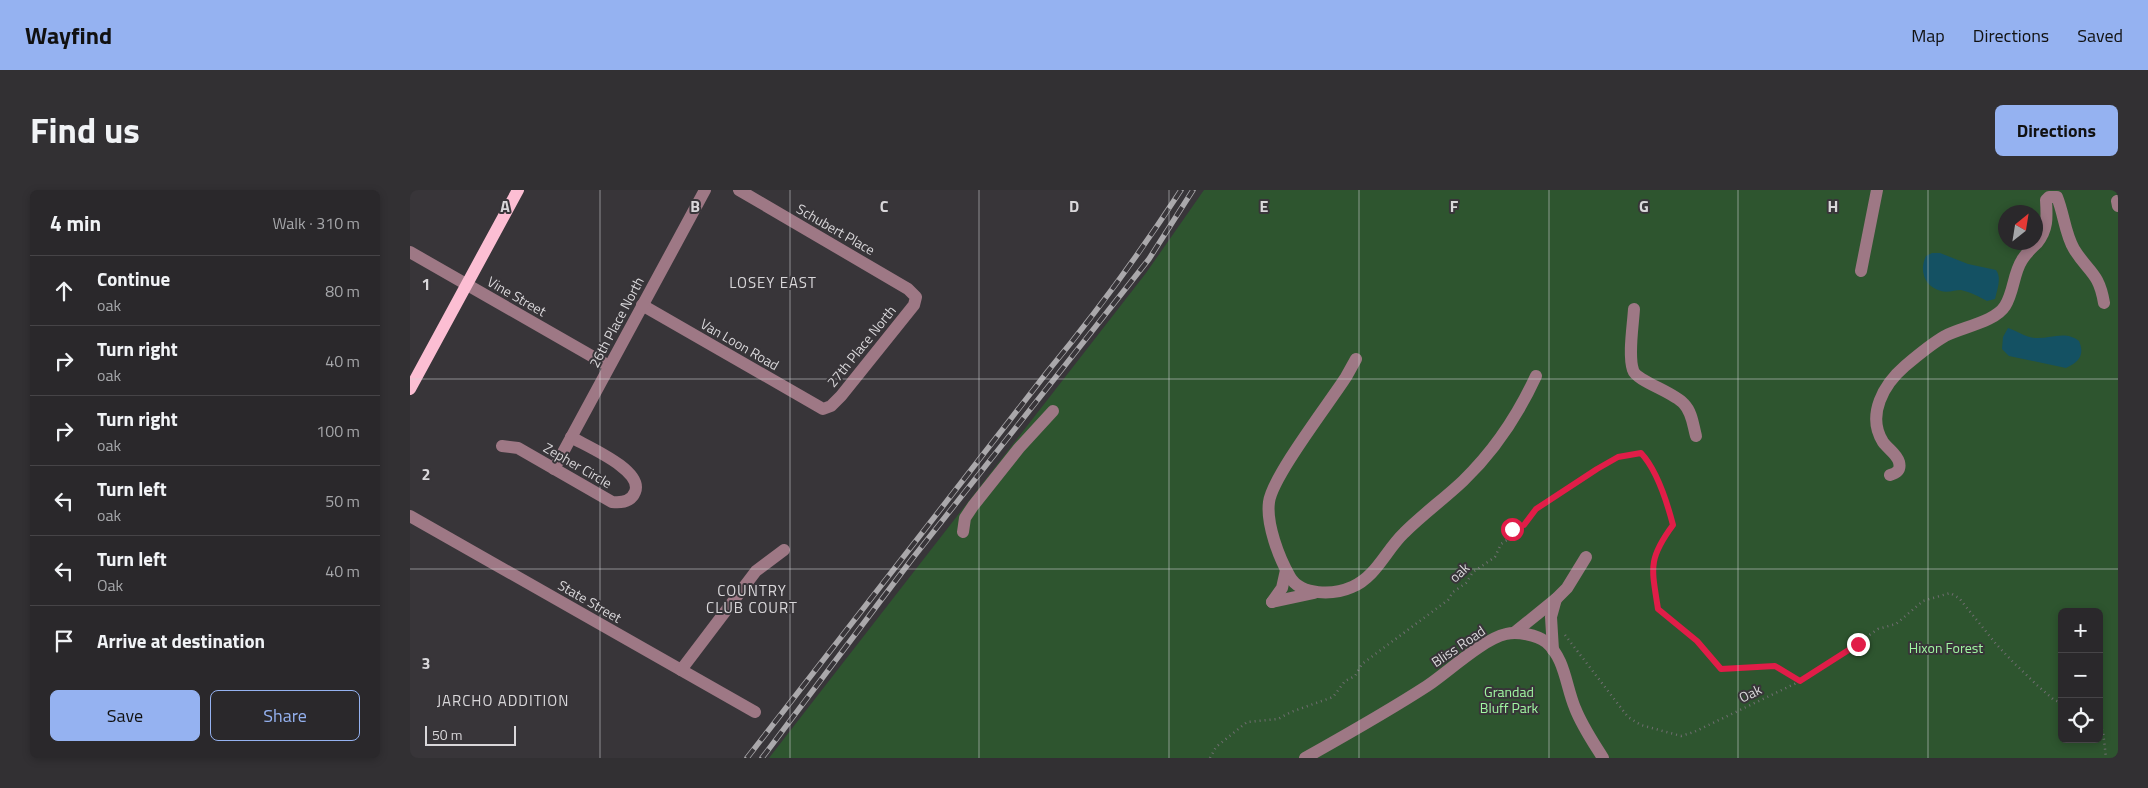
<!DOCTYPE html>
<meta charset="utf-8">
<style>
:root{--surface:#2a282b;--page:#323033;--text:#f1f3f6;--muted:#a5a6a9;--line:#464447;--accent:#95b2f1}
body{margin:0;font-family:"Titillium Web",sans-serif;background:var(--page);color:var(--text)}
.controls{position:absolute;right:15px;bottom:15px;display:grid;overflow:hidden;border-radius:8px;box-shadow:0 2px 8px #0003}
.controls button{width:45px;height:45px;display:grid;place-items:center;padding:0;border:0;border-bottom:1px solid var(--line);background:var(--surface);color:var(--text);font:25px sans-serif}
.compass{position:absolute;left:1588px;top:15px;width:45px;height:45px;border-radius:50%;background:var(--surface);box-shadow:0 2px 8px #0003;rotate:30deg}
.scale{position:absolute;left:15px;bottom:12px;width:91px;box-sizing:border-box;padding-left:5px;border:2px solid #d9d7da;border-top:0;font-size:14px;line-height:18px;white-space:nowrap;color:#d9d7da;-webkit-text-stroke:4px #383539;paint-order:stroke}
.stop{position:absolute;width:15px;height:15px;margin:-11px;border:4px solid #e11d48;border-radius:50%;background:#fff}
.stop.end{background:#e11d48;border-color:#fff;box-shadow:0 1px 5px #0008}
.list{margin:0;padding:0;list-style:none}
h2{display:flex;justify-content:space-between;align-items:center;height:65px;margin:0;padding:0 20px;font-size:21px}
h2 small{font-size:16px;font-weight:400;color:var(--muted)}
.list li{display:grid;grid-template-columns:32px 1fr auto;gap:15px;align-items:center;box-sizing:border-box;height:70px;padding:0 20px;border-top:1px solid var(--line)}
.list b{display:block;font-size:19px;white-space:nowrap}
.list p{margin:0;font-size:16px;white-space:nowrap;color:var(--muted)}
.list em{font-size:16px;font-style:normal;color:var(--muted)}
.actions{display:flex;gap:10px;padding:15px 20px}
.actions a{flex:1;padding:11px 0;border:1px solid var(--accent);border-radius:8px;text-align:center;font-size:18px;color:var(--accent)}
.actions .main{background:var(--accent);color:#111}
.icon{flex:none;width:28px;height:28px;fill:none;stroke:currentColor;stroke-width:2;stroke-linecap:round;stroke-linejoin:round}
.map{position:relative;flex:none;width:1708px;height:568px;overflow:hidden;border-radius:8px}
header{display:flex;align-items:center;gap:30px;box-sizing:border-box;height:70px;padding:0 25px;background:var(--accent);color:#111}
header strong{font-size:24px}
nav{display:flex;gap:28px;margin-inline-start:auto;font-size:18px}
.intro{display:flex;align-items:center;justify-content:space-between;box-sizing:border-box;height:120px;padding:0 30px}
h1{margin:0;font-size:35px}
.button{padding:12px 22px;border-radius:8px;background:var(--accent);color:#111;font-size:18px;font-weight:700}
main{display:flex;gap:30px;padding:0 30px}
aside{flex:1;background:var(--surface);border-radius:8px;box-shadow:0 2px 8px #0003}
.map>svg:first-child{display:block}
.green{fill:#2e552f;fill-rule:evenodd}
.water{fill:#145163}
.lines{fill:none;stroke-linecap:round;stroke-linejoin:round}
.path{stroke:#706e71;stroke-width:2.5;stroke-dasharray:1 4;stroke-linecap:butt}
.minor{stroke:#9e7885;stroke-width:12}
.major{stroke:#fcbed3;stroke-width:12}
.rail-casing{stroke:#aaa8ab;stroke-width:5.5}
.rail{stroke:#383539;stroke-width:4;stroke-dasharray:11;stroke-linecap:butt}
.route{stroke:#e11d48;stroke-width:6}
.grid{fill:none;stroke:#d9d7da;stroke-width:1;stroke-opacity:0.55}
.labels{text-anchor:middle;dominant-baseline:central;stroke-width:4;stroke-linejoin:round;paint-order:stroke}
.street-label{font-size:14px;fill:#d9d7da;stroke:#383539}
.park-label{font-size:14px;fill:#a1f7a2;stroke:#383539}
.neighbourhood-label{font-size:15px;letter-spacing:1px;fill:#d9d7da;stroke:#383539}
.grid-label{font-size:16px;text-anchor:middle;font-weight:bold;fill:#d9d7da;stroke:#383539;stroke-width:4;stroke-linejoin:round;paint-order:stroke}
</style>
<header>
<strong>Wayfind</strong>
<nav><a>Map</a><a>Directions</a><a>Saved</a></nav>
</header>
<div class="intro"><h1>Find us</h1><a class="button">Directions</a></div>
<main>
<aside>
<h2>4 min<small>Walk · 310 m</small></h2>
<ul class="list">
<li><svg class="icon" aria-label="ahead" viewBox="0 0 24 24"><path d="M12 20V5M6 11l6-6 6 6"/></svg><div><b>Continue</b><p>oak</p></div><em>80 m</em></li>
<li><svg class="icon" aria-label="right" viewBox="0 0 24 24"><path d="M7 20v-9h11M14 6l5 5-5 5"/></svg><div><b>Turn right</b><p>oak</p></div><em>40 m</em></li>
<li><svg class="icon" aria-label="right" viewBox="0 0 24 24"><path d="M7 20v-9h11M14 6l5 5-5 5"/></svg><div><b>Turn right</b><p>oak</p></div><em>100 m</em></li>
<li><svg class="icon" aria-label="left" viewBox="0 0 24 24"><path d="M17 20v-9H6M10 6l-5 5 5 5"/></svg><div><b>Turn left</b><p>oak</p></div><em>50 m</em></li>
<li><svg class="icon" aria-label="left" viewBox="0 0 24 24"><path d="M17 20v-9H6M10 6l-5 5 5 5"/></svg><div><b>Turn left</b><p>Oak</p></div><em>40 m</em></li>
<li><svg class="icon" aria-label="arrive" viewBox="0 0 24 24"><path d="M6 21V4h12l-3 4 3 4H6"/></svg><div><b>Arrive at destination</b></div></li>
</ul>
<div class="actions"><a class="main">Save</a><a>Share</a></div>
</aside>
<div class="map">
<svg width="1708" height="568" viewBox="0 0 1708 568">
<rect width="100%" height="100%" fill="#383539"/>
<path class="green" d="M794,0H1708V568H359L736,83ZM1596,22H1626V52H1596ZM1652,422H1689V549H1652Z"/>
<g class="water">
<path d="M1522,63H1530L1558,74L1586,80C1592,88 1587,100 1585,109L1577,111C1570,107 1560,102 1551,100C1545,100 1538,103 1531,101C1514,97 1509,80 1516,66Z"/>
<path d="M1598,138C1607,141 1615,147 1625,148C1641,149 1655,140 1669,151C1675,165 1669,172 1656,178L1599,166L1592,159L1593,147Z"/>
</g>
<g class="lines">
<g class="path">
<path d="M1155,445L1218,527L1231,535L1271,546L1284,542L1399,487L1468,439L1486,434L1513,411L1540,403L1549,408L1586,454L1604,473L1628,496L1644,510L1652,513"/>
<path d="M1689,535L1693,541L1696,568"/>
<path d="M800,568L806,557L837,532L868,529L881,522L923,507L935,491L945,486L952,474L1038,410L1043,402L1056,393L1063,382L1085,367L1091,354L1097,350L1102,339L1114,335L1126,319L1187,279L1208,267L1231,263C1247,280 1257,312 1263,335C1237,370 1242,379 1248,419L1287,451L1311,479L1365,476L1390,491"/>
</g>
<g class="minor">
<path d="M1707,11L1708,16"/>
<path d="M0,62L199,176"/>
<path d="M1451,81L1467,0"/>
<path d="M232,115L413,219L421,216L431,206L504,115L506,107L498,99L329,0"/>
<path d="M1224,119C1223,136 1218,165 1223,180C1226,191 1264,202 1274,214C1282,222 1283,235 1286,246"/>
<path d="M946,169L936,187C920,212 862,287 859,312C856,334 869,368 880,387C891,406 924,405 942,397C966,387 976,360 994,343C1013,324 1034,309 1053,291C1084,261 1108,225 1126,186"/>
<path d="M92,256L108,258L202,312C211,313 221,312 225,302C234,280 176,256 161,247"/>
<path d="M144,279L295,0"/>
<path d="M1480,285C1487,283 1491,280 1489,272C1487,264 1478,259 1473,252C1456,225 1474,194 1495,176C1508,165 1521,154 1535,146C1552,137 1585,132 1595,116C1604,102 1603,84 1612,70C1616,63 1621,59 1627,53C1638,40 1637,27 1636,10L1639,7H1647C1654,24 1655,44 1664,59C1678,82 1689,82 1694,113"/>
<path d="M0,326L345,522"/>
<path d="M553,342L555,328L563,316L609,258L643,221"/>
<path d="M1146,409L1157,398L1176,367"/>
<path d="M862,412L904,403"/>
<path d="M862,412L872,398L876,380"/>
<path d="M1104,443L1146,409L1141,427L1143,460"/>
<path d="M271,480L346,381L374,360"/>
<path d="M895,568C936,545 977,522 1017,496C1038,482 1073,449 1096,444C1107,441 1127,445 1136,452C1155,468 1156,497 1165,518C1172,536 1183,552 1193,568"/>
</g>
<path class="major" d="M0,199L108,0"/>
<g class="rail-casing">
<g id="rail">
<path d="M337,568L638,181C686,123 730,63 771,0"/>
<path d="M352,568L502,369L739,69L783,0"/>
</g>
</g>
<use href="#rail" class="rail"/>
</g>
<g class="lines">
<path class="route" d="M1102,339L1114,335L1126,319L1187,279L1208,267L1231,263C1247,280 1257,312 1263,335C1237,370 1242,379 1248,419L1287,451L1311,479L1365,476L1390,491L1448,454"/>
</g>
<path class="grid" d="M190,0V568M380,0V568M569,0V568M759,0V568M949,0V568M1139,0V568M1328,0V568M1518,0V568M0,189H1708M0,379H1708"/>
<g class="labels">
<g class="street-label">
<text transform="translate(426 39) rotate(30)">Schubert Place</text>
<text transform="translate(107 106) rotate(30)">Vine Street</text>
<text transform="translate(206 132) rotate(-62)">26th Place North</text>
<text transform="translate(330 154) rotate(30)">Van Loon Road</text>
<text transform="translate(451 156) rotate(-51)">27th Place North</text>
<text transform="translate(168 275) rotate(30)">Zepher Circle</text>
<text transform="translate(1049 382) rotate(-43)">oak</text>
<text transform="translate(180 411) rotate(30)">State Street</text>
<text transform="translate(1048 456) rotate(-34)">Bliss Road</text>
<text transform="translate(1340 503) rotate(-26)">Oak</text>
</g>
<g class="park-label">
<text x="1536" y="457">Hixon Forest</text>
<text x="1099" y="501">Grandad<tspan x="1099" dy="16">Bluff Park</tspan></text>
</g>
<g class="neighbourhood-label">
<text x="363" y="92">LOSEY EAST</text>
<text x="342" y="400">COUNTRY<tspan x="342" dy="17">CLUB COURT</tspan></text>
<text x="93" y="510">JARCHO ADDITION</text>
</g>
</g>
<g class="grid-label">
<text x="95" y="22">A</text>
<text x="285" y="22">B</text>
<text x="474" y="22">C</text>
<text x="664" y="22">D</text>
<text x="854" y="22">E</text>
<text x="1044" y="22">F</text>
<text x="1234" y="22">G</text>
<text x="1423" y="22">H</text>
<text x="16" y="100">1</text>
<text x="16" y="290">2</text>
<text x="16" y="479">3</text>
</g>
</svg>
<div class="controls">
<button>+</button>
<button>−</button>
<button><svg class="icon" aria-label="locate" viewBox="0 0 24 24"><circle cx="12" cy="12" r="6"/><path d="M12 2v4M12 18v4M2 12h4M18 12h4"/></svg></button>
</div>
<svg class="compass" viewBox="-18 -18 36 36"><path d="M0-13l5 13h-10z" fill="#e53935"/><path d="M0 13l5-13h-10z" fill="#a5a6a9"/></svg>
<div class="scale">50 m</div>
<div class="stop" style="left:1102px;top:339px"></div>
<div class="stop end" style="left:1448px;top:454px"></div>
</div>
</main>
